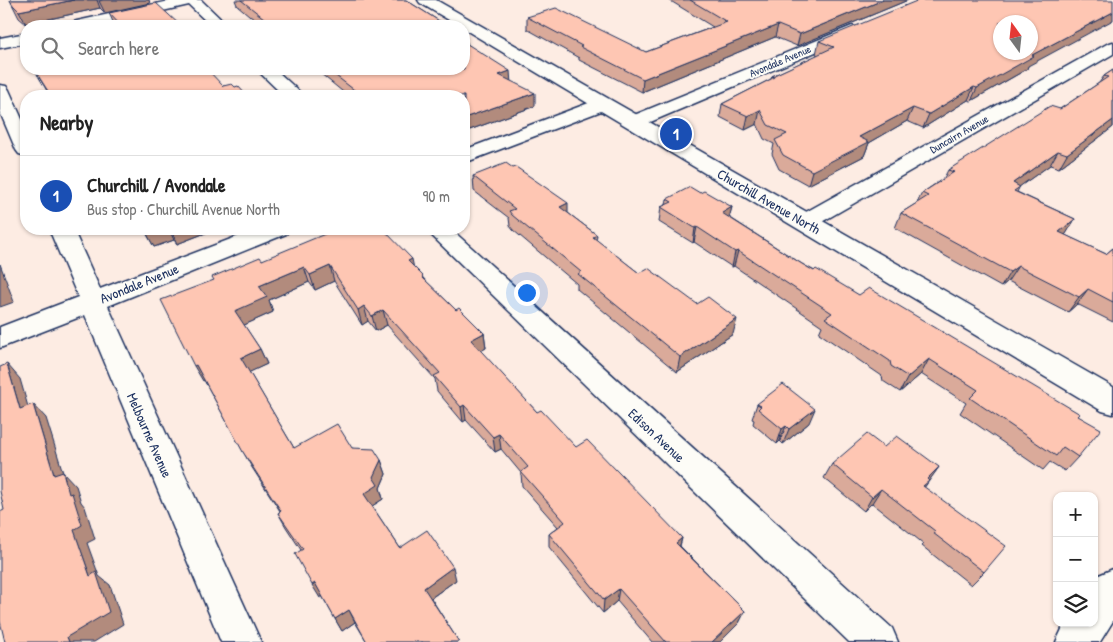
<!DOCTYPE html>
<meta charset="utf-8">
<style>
:root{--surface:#fff;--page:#f2f2f2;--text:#222;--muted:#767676;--line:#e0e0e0;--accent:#db2777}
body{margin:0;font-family:"Patrick Hand",sans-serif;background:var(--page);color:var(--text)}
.controls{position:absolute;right:15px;bottom:15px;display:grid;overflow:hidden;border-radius:10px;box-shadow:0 1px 4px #0004}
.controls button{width:45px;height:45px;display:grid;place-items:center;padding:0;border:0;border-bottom:1px solid var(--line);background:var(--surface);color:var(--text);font:25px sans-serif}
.compass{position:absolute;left:993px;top:15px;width:45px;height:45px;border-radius:50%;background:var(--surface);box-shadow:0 1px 4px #0004;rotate:345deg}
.you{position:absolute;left:526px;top:292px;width:18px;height:18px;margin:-12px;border:4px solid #fff;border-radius:50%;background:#1a73e8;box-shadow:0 0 0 8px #1a73e833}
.badge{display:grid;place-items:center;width:32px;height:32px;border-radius:50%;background:var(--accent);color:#fff;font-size:16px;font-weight:700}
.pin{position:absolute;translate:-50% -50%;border:2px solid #fff;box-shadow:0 1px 5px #0006}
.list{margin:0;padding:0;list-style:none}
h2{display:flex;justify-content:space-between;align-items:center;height:65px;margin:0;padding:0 20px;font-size:21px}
h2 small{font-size:16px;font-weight:400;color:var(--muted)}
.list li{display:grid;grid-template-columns:32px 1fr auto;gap:15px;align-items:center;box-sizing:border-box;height:80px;padding:0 20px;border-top:1px solid var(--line)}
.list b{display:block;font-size:19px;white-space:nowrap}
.list p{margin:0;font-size:16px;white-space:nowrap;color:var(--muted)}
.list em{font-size:16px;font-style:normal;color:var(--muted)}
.icon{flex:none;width:28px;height:28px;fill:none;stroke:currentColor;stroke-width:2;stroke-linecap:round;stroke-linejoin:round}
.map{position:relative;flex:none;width:1113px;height:642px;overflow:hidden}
.search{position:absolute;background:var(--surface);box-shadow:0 1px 4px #0004;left:20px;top:20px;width:450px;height:55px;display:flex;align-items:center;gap:12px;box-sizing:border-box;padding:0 18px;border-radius:20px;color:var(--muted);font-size:19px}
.panel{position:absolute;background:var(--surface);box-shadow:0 1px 4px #0004;left:20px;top:90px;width:450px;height:145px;border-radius:20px}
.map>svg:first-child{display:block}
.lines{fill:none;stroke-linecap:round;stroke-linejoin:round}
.minor-casing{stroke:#1b2f5e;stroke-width:3}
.tertiary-casing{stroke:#1b2f5e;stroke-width:3}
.secondary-casing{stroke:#1b2f5e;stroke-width:3}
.minor{fill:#fdfcf7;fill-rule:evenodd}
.tertiary{fill:#fdfcf7;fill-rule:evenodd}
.secondary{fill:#fdfcf7;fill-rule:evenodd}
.wall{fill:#daaa9a;stroke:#1b2f5e}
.shaded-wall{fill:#b28b7d;stroke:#1b2f5e}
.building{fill:#fec6b3;stroke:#1b2f5e;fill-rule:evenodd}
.labels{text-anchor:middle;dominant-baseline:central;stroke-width:4;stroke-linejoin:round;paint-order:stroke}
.far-street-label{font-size:11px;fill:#1b2f5e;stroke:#fdfcf7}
.street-label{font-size:14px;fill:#1b2f5e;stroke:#fdfcf7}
</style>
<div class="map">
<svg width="1113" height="642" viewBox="0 0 1113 642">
<rect width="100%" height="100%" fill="#fdece3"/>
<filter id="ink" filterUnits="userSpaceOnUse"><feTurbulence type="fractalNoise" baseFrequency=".02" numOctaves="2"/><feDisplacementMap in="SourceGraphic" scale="10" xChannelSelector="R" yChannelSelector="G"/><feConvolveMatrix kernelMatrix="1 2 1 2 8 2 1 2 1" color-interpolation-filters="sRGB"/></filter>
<g filter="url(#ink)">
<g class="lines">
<g class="minor-casing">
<g id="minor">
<path d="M174,0H201L228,26H211L189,5L97,26H69L71,23L77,21Z"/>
<path d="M852,26L858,28L860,31L858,34L641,126L634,128L627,126L624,122L627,118Z"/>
<path d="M26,33V43L0,48V38Z"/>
<path d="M1113,42V54L813,227L805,229L797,227L793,222L797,217L1107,44Z"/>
<path d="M256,69H275L304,96H284Z"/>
<path d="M0,85L6,86L9,90L26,128V156L19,154L16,150L0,112Z"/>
<path d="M602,98L609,100L611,104L609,108L464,163V150Z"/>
<path d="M49,229H73L100,289L257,229H290L286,234L108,306L261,642H221L85,315L0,348V327L78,297Z"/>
<path d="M425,229H451L892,628L898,642H849Z"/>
</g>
</g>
<g class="tertiary-casing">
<path id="tertiary" d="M1113,569V621L1100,642H1056L1065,623H1094V582L1099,575Z"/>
</g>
<g class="secondary-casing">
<path id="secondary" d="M418,0H436L1113,387V414L1102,411L464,29V26H459L420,3Z"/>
</g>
<use href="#minor" class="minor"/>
<use href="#tertiary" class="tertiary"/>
<use href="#secondary" class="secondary"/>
</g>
<g class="wall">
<path d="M10,0H149L150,3L105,13L100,8L26,24L19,18Z"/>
<path d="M235,0H406L447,26H262L237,5Z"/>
<path d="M669,0H908L797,46L775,37L642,92L579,60V58L527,29V17L646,52L713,27Z"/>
<path d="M109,13L181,26H116L114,24Z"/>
<path d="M819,41L1028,66L1027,69L971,101L968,100L923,128L907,121L869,143L864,156L808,185L779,169L772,154L774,144L764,139L757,124L745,130L720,117L722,104L771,79L772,76L818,55L816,54Z"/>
<path d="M467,42V44L511,81L535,106L464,132V96H348L315,69H464Z"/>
<path d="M34,69L235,87L247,96H50Z"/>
<path d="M1113,70V127L1059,168L1050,165L1020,186L1017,192L1075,219L1065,235L1106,254L1113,248V322L1077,304L1068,312L1008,281L1001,287L895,228L901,213L917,203L922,193L944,178L948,170L1060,109L1099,83L1104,76Z"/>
<path d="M473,176L568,213L597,235L596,240L639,273L733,334L677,372L577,289V284L513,230L510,226L509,218L474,191Z"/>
<path d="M700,193L732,207L729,217L802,264L1078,416V457L1065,471L1050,462L1043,470L960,413L966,403L921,374L900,392L883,381L882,376L819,333L822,326L734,266L732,267L694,242L693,243L659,222L661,207L666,205L667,199Z"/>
<path d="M144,229H206L208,232L177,244L174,240L154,247Z"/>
<path d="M262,260L414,267L424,279L456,310L484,333L486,348L480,351L537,412L576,447L682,538L680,546L745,611L739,623L720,642H652L617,601L603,613L549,547V534L558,527L522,486L521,473L501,449L495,452L466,420L463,422L437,391L435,379L387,325L376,331L368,321L362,325L334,281L315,290L309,282L269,300L273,312L244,325L260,349L267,364L249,372L294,448H352L381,460L386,474L380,488L383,499L372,506L400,548L456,580L431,598L459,642H367L355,622L342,631L322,596L320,598L301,550L286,527L278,513L280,511L251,466L204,380L203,381Z"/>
<path d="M757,404L809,423L783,444L780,441L777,444L753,424L754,420L752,419Z"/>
<path d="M884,447L939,467L924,487L984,572L971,585L922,546L924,544L872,503L864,511L824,478L832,464Z"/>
</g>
<g class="shaded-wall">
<path d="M74,0H97L100,8L26,24L19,11Z"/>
<path d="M103,0H149L150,3L105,13L99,1Z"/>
<path d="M883,0H908L797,46L800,34Z"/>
<path d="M1113,12V20L1028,66L1027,69L971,101L977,88L1032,55Z"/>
<path d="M778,25L775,37L642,92L643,79Z"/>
<path d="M510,71L511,84L499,75Z"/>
<path d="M974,87L968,100L923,128L929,114Z"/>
<path d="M535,93V106L464,132V118Z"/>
<path d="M913,108L907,121L869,143L864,156L808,185L812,171L859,137Z"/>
<path d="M760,110L757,124L745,130L748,116Z"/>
<path d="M1113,120V127L1059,168L1067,154Z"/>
<path d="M1058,151L1050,165L1005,197L1013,183Z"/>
<path d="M568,203V218L560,207Z"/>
<path d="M732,207L728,222L722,213Z"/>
<path d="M1075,219L1066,234L1050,246L1059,232Z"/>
<path d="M697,227L694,242L693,243L695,228Z"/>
<path d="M160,229H169L174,240L154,247L147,234Z"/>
<path d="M174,229H206L208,232L177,244L171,230Z"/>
<path d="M738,251L734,266L732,267L735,252Z"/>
<path d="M412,259L415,274L408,261Z"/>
<path d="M0,264L14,302L0,307Z"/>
<path d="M330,266L334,281L315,290L310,275Z"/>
<path d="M1018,266L1008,281L1001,287L1010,272Z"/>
<path d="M304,267L309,282L269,300L273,312L242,326L235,311L259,286Z"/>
<path d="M1088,289L1077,304L1068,312L1079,297Z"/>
<path d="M364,306L368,321L362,325L358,310Z"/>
<path d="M383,310L387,325L376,331L372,316Z"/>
<path d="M737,319L733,334L677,372L680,357Z"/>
<path d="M484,333L486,348L473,355L471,340Z"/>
<path d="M260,349L267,364L248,373L241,358Z"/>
<path d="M929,359L921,374L900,392L908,377Z"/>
<path d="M7,364L20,379L33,424L20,409Z"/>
<path d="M196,365L205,380L203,381L194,366Z"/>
<path d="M33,404L46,418L65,479L63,472L76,486L81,502L85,507L95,539L87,543L99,576L110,585L123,624L94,642H69L67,637L90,576L54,475Z"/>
<path d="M464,405L466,420L463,422L461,407Z"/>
<path d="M815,409L809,423L783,444L789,429Z"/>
<path d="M786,426L780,441L777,444L782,429Z"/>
<path d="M499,434L501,449L495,452L493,437Z"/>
<path d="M381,460L386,474L380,488L383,499L369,508L364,494Z"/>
<path d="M939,467L919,495L927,479Z"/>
<path d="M881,489L872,503L864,511L872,497Z"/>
<path d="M682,538L678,552L676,543Z"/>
<path d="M453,567L456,580L428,600L424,588Z"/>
<path d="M315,583L323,596L320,598L312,585Z"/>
<path d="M619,589L617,601L603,613L604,600Z"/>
<path d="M349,610L355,622L342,631L335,619Z"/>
<path d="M745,611L739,623L720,642H712Z"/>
</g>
<g class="building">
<path d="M10,0H74L19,11L13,5Z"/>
<path d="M241,0H406L447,26H274Z"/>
<path d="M690,0H883L800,34L778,25L643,79L580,47L582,46L527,17L556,8L646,52L727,22Z"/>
<path d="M919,0H1113V12L1032,55L1034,56L977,88L974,87L929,114L913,108L859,137L869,142L812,171L783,155L775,140L787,134L768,125L760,110L748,116L722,104L775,77L772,76L834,47L819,41ZM1000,22H1030V52H1000Z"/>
<path d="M156,3L181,26H121L109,13Z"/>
<path d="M26,40V49L20,41Z"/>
<path d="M464,40L467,42H464L510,71L499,75L535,93L464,118V96H362L327,69H464Z"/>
<path d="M34,69H207L223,86L232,84L235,87L238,86L247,96H51Z"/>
<path d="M1113,70V120L1067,154L1058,151L1013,183L1020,187L1014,191L1075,219L1059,232L1106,254L1113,248V302L1088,289L1079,297L1018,266L1010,272L901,213L928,196L922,193L954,172L948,170L1050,106L1060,109L1108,77L1104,76Z"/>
<path d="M506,163L513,168L516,167L568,203L560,207L597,235L593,237L639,273L648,268L697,304L708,297L737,319L680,357L578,274L581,272L512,215L509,211L515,209L473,176Z"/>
<path d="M690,187L700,193L704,191L732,207L722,213L802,264L814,271L816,269L859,295L869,288L1080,414L1078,416L1101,429L1078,457L1063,447L1056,456L970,398L978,390L929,359L908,377L891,366L890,361L825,318L832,313L738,251L735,252L697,227L695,228L661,207L672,202L667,199Z"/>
<path d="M144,229H160L147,234Z"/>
<path d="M337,229H383L412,259L408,261L423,276L422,277L456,310L459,308L484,333L471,340L537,412L541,410L576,447L587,440L682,538L676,543L745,611L712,642H666L619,589L604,600L549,534L565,522L521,472L528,467L499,434L493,437L464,405L461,407L434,376L440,373L383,310L372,316L364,306L358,310L330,266L310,275L304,267L259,286L267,297L235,311L260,349L241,358L294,448L337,424L352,448L374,449L381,460L373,477L378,485L364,494L400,548L427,530L453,567L424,588L459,642H367L349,610L335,619L315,583L312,585L295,554L303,549L278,513L281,511L243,452L196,365L194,366L161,300L214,280L212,277L260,257L262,260Z"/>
<path d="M7,364L20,409L33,404L54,475L63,472L69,494L72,493L82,525L74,530L90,576L96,572L109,612L67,637L69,642H5L0,621V512L4,510L0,491V367Z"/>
<path d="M783,384L815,409L789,429L786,426L782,429L758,409L761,406L757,404Z"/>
<path d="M867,434L884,447L897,436L939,467L927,479L929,481L923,486L1006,546L984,572L933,533L935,531L881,489L872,497L832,464Z"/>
</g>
</g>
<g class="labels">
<g class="far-street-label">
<text transform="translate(780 61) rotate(-23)">Avondale Avenue</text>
<text transform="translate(959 134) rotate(-30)">Duncairn Avenue</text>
</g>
<g class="street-label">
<text transform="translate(769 201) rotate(30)">Churchill Avenue North</text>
<text transform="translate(139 283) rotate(-22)">Avondale Avenue</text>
<text transform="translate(150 435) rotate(66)">Melbourne Avenue</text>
<text transform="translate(657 435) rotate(43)">Edison Avenue</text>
</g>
</g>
</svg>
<div class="controls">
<button>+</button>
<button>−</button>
<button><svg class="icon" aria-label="layers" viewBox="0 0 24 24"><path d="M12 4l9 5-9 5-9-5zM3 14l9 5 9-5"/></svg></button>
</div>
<svg class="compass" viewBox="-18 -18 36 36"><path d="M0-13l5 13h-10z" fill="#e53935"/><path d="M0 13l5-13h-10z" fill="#767676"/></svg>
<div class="you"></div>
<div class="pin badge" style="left:676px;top:134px;background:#1a4fb4">1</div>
<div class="search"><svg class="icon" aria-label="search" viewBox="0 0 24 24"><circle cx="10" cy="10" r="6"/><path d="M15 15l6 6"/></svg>Search here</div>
<section class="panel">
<h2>Nearby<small></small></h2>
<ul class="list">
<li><span class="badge" style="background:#1a4fb4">1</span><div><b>Churchill / Avondale</b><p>Bus stop · Churchill Avenue North</p></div><em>90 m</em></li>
</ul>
</section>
</div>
